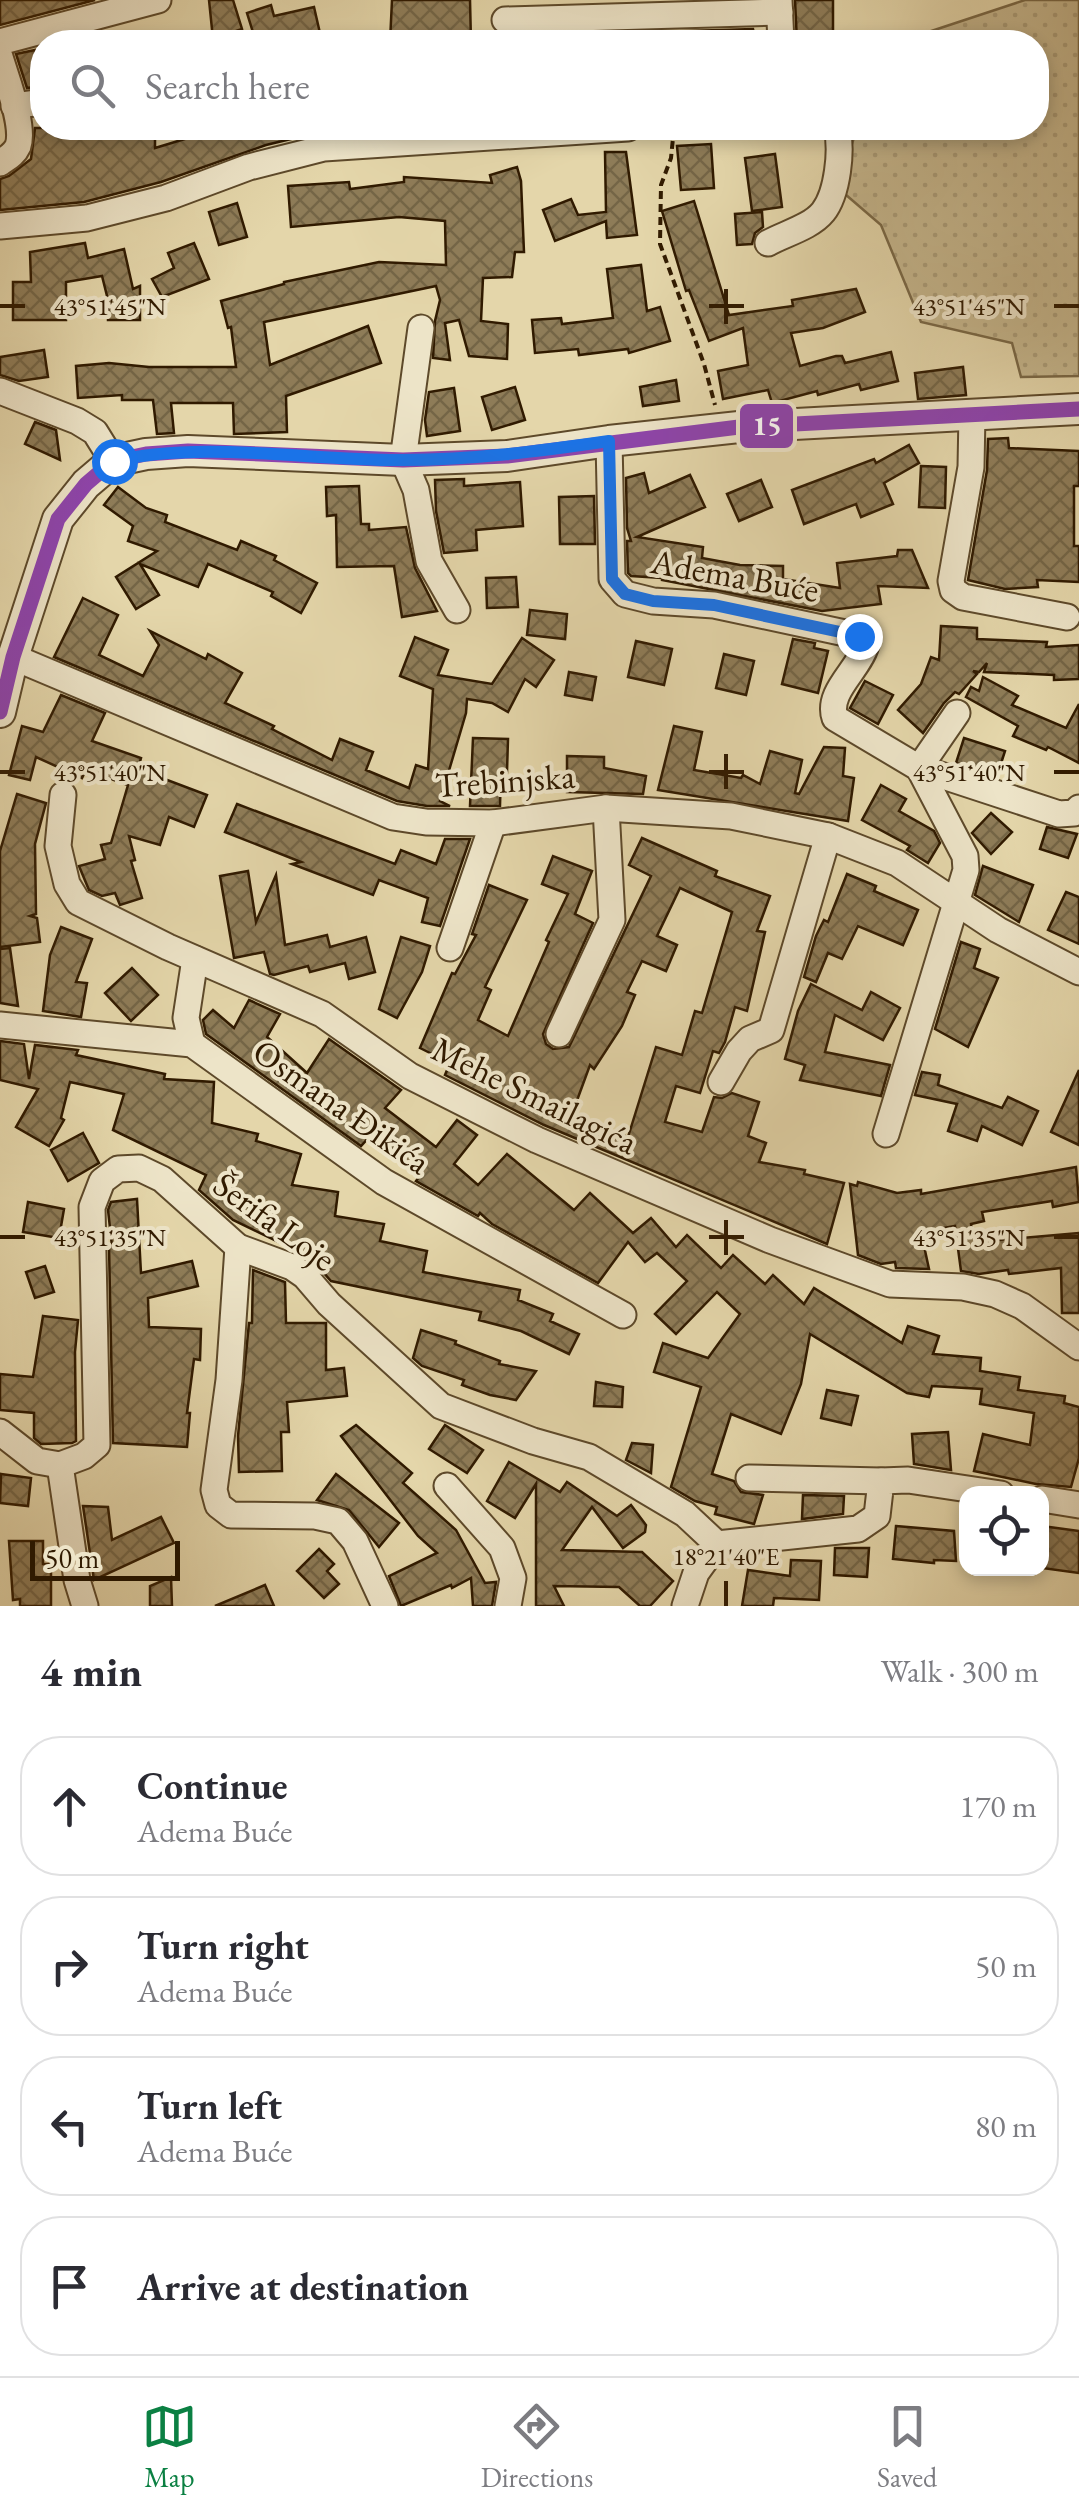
<!DOCTYPE html>
<meta charset="utf-8">
<style>
:root{--surface:#fff;--page:#f7f7f7;--text:#2b2b33;--muted:#7c7c81;--line:#e1e1e2;--accent:#0b8043}
body{margin:0;font-family:"EB Garamond",serif;background:var(--page);color:var(--text)}
.controls{position:absolute;right:30px;bottom:30px;display:grid;overflow:hidden;border-radius:20px;box-shadow:0 5px 15px #0003}
.controls button{width:90px;height:90px;display:grid;place-items:center;padding:0;border:0;border-bottom:2px solid var(--line);background:var(--surface);color:var(--text);font:50px sans-serif}
.scale{position:absolute;left:30px;bottom:25px;width:150px;box-sizing:border-box;padding-left:10px;border:5px solid #301a00;border-top:0;font-size:28px;line-height:35px;white-space:nowrap;color:#301a00;-webkit-text-stroke:8px #ede4c8;paint-order:stroke}
.stop{position:absolute;width:30px;height:30px;margin:-22px;border:8px solid #1a73e8;border-radius:50%;background:#fff}
.stop.end{background:#1a73e8;border-color:#fff;box-shadow:0 2px 10px #0008}
.list{margin:0;padding:0;list-style:none}
h2{display:flex;justify-content:space-between;align-items:center;height:130px;margin:0;padding:0 40px;font-size:42px}
h2 small{font-size:32px;font-weight:400;color:var(--muted)}
.list li{display:grid;grid-template-columns:65px 1fr auto;gap:30px;align-items:center;box-sizing:border-box;height:140px;margin:0 20px 20px;padding:0 20px;border:2px solid var(--line);border-radius:40px}
.list b{display:block;font-size:38px;white-space:nowrap}
.list p{margin:0;font-size:32px;white-space:nowrap;color:var(--muted)}
.list em{font-size:32px;font-style:normal;color:var(--muted)}
.icon{flex:none;width:55px;height:55px;fill:none;stroke:currentColor;stroke-width:2;stroke-linecap:round;stroke-linejoin:round}
.map{position:relative;flex:none;width:1079px;height:1606px;overflow:hidden}
.search{position:absolute;background:var(--surface);box-shadow:0 5px 15px #0003;left:30px;right:30px;top:30px;height:110px;display:flex;align-items:center;gap:25px;box-sizing:border-box;padding:0 35px;border-radius:40px;color:var(--muted);font-size:38px}
.sheet{height:770px;background:var(--surface)}
nav{display:flex;justify-content:space-around;align-items:center;box-sizing:border-box;height:140px;border-top:2px solid var(--line);background:var(--surface);font-size:28px;color:var(--muted)}
nav a{display:grid;justify-items:center;gap:5px}
nav .on{color:var(--accent)}
.map>svg:first-child{display:block}
.grass{fill:url(#grass-dots);stroke:#7a6846;stroke-width:2.5}
.building{fill:url(#building-cross-hatch);stroke:#301a00;stroke-width:2.5;fill-rule:evenodd}
.lines{fill:none;stroke-linecap:round;stroke-linejoin:round}
.minor-casing{stroke:#5d492a;stroke-width:29}
.tertiary-casing{stroke:#5d492a;stroke-width:34}
.path{stroke:#301a00;stroke-width:4;stroke-dasharray:8 5;stroke-linecap:butt}
.minor{stroke:#ede4c8;stroke-width:25}
.tertiary{stroke:#ede4c8;stroke-width:30}
.bus-1-casing{stroke:#ede4c8;stroke-width:22}
.bus-1{stroke:#8e44ad;stroke-width:15}
.route{stroke:#1a73e8;stroke-width:12}
.ticks{fill:none;stroke:#301a00;stroke-width:4}
.labels{text-anchor:middle;dominant-baseline:central;stroke-width:8;stroke-linejoin:round;paint-order:stroke}
.street-label{font-size:35px;fill:#301a00;stroke:#ede4c8}
.ticks-label{font-size:25px;text-anchor:middle;fill:#301a00;stroke:#ede4c8;stroke-width:8;stroke-linejoin:round;paint-order:stroke}
.line-badge{stroke:#ede4c8;stroke-width:4}
.badge-label{font-size:28px;text-anchor:middle;font-weight:bold;fill:#fff}
</style>
<div class="map">
<svg width="1079" height="1606" viewBox="0 0 1079 1606">
<defs>
<pattern id="grass-dots" width="8" height="8" patternUnits="userSpaceOnUse" patternTransform="scale(2.5)"><rect width="8" height="8" fill="#c5b68d"/><path d="M2 2h.1M6 6h.1" fill="none" stroke="#aa9c78" stroke-width="1.8" stroke-linecap="round"/></pattern>
<pattern id="building-cross-hatch" width="8" height="8" patternUnits="userSpaceOnUse" patternTransform="scale(2.5)"><rect width="8" height="8" fill="#8e7c58"/><path d="M0 0l8 8M0 8l8-8" fill="none" stroke="#746546"/></pattern>
</defs>
<rect width="100%" height="100%" fill="#e4d6aa"/>
<filter id="stains"><feTurbulence type="fractalNoise" baseFrequency=".002" numOctaves="4"/><feColorMatrix values="0 0 0 0 .2 0 0 0 0 .09 0 0 0 0 .02 0 0 0 .5 -.17"/></filter>
<radialGradient id="worn" r=".72"><stop offset=".6" stop-color="#630" stop-opacity="0"/><stop offset="1" stop-color="#630" stop-opacity=".3"/></radialGradient>
<path class="grass" d="M1025,0H1079V376L1021,377L1012,343L921,322L881,225L838,188L857,128H1036V42H898Z"/>
<g class="building">
<path d="M0,0H95L0,25Z"/>
<path d="M209,0H233L242,29L213,39Z"/>
<path d="M392,0H470L471,42H390Z"/>
<path d="M795,0H833V42H797Z"/>
<path d="M271,5L274,16L314,7L322,42H256L247,13Z"/>
<path d="M753,29L756,42H588V34Z"/>
<path d="M35,50L42,86L27,88L16,54Z"/>
<path d="M35,128H155V148L221,128L351,130L320,132L266,145L161,182L84,202L0,210V179L9,176L31,159Z"/>
<path d="M711,144L714,188L681,190L677,146Z"/>
<path d="M605,152H626L637,235L607,238L606,221L555,241L543,210L571,199L578,215L606,212Z"/>
<path d="M775,154L782,207L752,211L745,158Z"/>
<path d="M517,167L521,181L524,252H515L512,277L483,278L481,321L508,324L507,359L469,356L459,320L445,323L450,360L433,358L435,321L440,300L436,286L264,322L270,365L368,326L381,363L286,396L287,432L234,434L233,403H171L174,433L157,434L153,400H122V395L78,398L76,366L109,363L149,367H236L231,327L228,328L221,301L284,284V282L379,262L446,265L445,221L399,217L291,227L288,186L349,182L350,189L404,182V177L492,183L490,175Z"/>
<path d="M694,201L729,315L793,306L792,300L856,289L865,312L823,328L791,333L800,366L836,356H842L845,363L891,352L898,381L861,390L859,384L818,395L817,391L772,403L768,390L723,399L718,371L748,365L743,328L709,341L689,290L686,291L662,211Z"/>
<path d="M237,203L247,237L219,245L209,212Z"/>
<path d="M762,212L763,227L755,233L752,244L737,245L735,214Z"/>
<path d="M85,243L88,258L124,249L133,289L140,286V320H108V300L102,276L66,282V320H13V282H31L30,252Z"/>
<path d="M194,243L209,279L162,297L152,279L174,268L168,253Z"/>
<path d="M641,265L647,311L660,307L670,341L629,353L628,349L579,355L578,349L535,353L532,320L561,318L562,324L613,318L607,269Z"/>
<path d="M44,350L48,377L19,381L0,375V357Z"/>
<path d="M963,367L966,395L918,399L915,373Z"/>
<path d="M676,380L679,401L643,406L640,387Z"/>
<path d="M515,387L525,420L492,430L482,397Z"/>
<path d="M454,388L460,431L427,436L425,420L429,392Z"/>
<path d="M35,422L56,430L60,460L25,444Z"/>
<path d="M1008,438L1009,448L1079,451V486H1074V546H1079V582L1037,580L1038,587L1005,589L968,580L987,470L988,439Z"/>
<path d="M909,445L919,463L884,483L893,504L861,517L856,504L804,524L792,490L874,459L876,463Z"/>
<path d="M921,466L946,467L945,508L919,507Z"/>
<path d="M644,473L649,493L690,475L705,507L637,537L703,547L702,558L740,565L783,566V579L840,588L837,563L897,556L898,550H912L928,588L878,586L881,604L822,611L662,580V578L631,576L628,573L627,541H631L627,528L626,478Z"/>
<path d="M464,479V486L520,482L523,526L476,530L477,550L444,553L436,511L435,480Z"/>
<path d="M761,480L772,507L739,521L727,494Z"/>
<path d="M359,486L361,524H369V530L406,527L415,568L437,611L402,617L394,566L337,567L336,515L327,516L326,487Z"/>
<path d="M118,487L146,508L167,515L165,522L237,550L241,541L276,556L274,560L317,583L301,613L271,596L273,592L208,564L198,587L140,564L159,595L136,609L116,577L157,551L128,541L133,526L104,505Z"/>
<path d="M594,496L595,544H560L559,497Z"/>
<path d="M516,577L518,607L487,608L486,578Z"/>
<path d="M83,598L118,615L99,655L143,676L159,645L150,631L206,659L208,654L242,673L225,703L274,726L272,729L332,760L340,739L373,752L366,770L409,788L416,765L428,769L433,689L400,676L415,637L448,650L438,675L492,684L522,638L554,660L536,687L525,679L508,712L492,703L467,699L466,713L440,801L450,806H427L397,801L54,657Z"/>
<path d="M530,610L567,614L565,639L527,635Z"/>
<path d="M941,626L977,628V639L1047,642L1046,647L1079,645V679L1054,680V675L984,672L987,663L979,672L973,671L977,674L959,694L955,692L944,703L923,733L898,710L921,684L931,657L939,660Z"/>
<path d="M793,639L815,643L814,648L828,651L818,693L782,684Z"/>
<path d="M636,641L672,649L664,685L628,677Z"/>
<path d="M724,654L754,661L746,695L716,688Z"/>
<path d="M569,672L596,677L592,700L565,695Z"/>
<path d="M983,677L1018,696L1012,705L1066,728L1079,704V763L1048,747L1046,750L1013,736L1018,726L966,697L971,687L979,691Z"/>
<path d="M865,681L893,695L878,724L850,708Z"/>
<path d="M61,695L105,713L92,741L141,758L138,769L207,795L194,827L169,817L160,845L129,836L135,860L131,861L142,898L120,905L115,893L102,896L89,890L79,866L105,859L101,845L111,843L128,785L86,770L82,778L36,757L30,780L9,775L22,726L43,732Z"/>
<path d="M674,726L702,732L694,770L741,778L743,775L760,784L770,751L802,760L795,793L799,794L824,747L845,748L843,776L854,778L848,821L658,790Z"/>
<path d="M473,738L508,739L507,772L501,771L500,806H470Z"/>
<path d="M964,738L1005,751L997,776L956,763Z"/>
<path d="M567,756L604,757V768L646,776L643,794L567,792Z"/>
<path d="M881,785L906,799L899,811L934,831L940,843L928,863L907,850L910,846L862,820Z"/>
<path d="M17,794L46,803L35,844L36,914L30,916L37,918L40,942L0,947V851Z"/>
<path d="M237,804L395,864L401,850L436,864L445,839H470L440,926L422,922L428,898L379,880L373,895L292,864L301,862L225,832Z"/>
<path d="M991,813L1012,832L991,854L972,833Z"/>
<path d="M1047,827L1077,834L1068,858L1040,849Z"/>
<path d="M642,838L717,871L715,876L770,896L757,931L765,932L747,1011L735,1007L725,1042L719,1053L713,1051L700,1093L676,1086L665,1122L702,1132L714,1097L722,1098L732,1093L759,1102L748,1136L766,1143L759,1162L805,1170L804,1174L844,1183L827,1244L544,1125L445,1075L450,1063L420,1048L452,973L455,974L476,935L472,934L489,885L527,900L485,987L491,990L478,1020L508,1036L549,942L546,940L568,894L542,884L553,856L592,871L575,914L593,923L543,1034L546,1044L553,1049L569,1047L651,876L629,865ZM680,888L732,912L702,1013L695,1011L682,1055L656,1047L628,1137L578,1120L579,1116L572,1114L590,1065L594,1069L622,1026L635,995L627,992L642,961L666,971L677,945L657,936Z"/>
<path d="M983,866L1033,885L1019,922L975,895Z"/>
<path d="M248,871L256,922L276,875L285,945L327,935L330,947L366,937L375,972L349,979L345,963L310,972L308,966L274,975L270,974L264,952L234,958L220,876Z"/>
<path d="M847,874L876,886L874,891L918,910L903,945L858,926L842,959L828,953L816,982L804,977L816,936L824,920L828,922Z"/>
<path d="M1066,892L1079,897V944L1048,930Z"/>
<path d="M61,927L92,939L76,982L87,983L81,1017L43,1011L50,955Z"/>
<path d="M401,937L430,946L422,972L397,1018L379,1009Z"/>
<path d="M961,942L980,949L974,968L998,978L968,1047L935,1029Z"/>
<path d="M10,948L18,1006L0,1003V949Z"/>
<path d="M132,968L158,995L131,1021L105,993Z"/>
<path d="M811,984L862,1010L871,992L900,1008L883,1040L835,1015L825,1052L890,1065L881,1096L800,1080L805,1065L785,1059L798,1011Z"/>
<path d="M249,1000L280,1014L267,1037L307,1073L329,1039L401,1090L385,1108L436,1147L457,1120L477,1135L454,1164L478,1185L507,1154L574,1210L590,1193L633,1233L651,1218L676,1247L687,1235L721,1268L733,1255L765,1284L773,1275L804,1304L814,1288L902,1343L908,1326L939,1336L933,1354L981,1358L980,1371L1020,1377L1018,1390L1065,1396L1064,1403L1079,1407V1458L1071,1487L1036,1484L974,1471L983,1434L1030,1445L1034,1413L980,1404L982,1389L932,1386L929,1397L907,1393L810,1334L801,1384L781,1434L731,1414L712,1474L734,1481L741,1492L763,1495L754,1524L715,1514L717,1507L695,1501L671,1487L701,1387L654,1372L663,1343L708,1358L740,1314L717,1292L676,1334L655,1314L687,1281L657,1253L645,1262L628,1242L598,1283L492,1224L480,1213L478,1216L416,1181L422,1173L372,1134L361,1146L206,1034L203,1020L213,1010L234,1028Z"/>
<path d="M0,1041L24,1044L29,1079L35,1045L78,1050L76,1055L165,1074L164,1079L214,1082L212,1123L258,1134L256,1141L301,1154L292,1185L338,1192L335,1216L384,1224L380,1241L427,1251L423,1272L520,1290L518,1300L553,1314L550,1321L579,1334L569,1354L521,1331L479,1320L481,1312L331,1281L315,1263L316,1260L233,1220L199,1190L206,1175L113,1130L124,1094L70,1082L61,1118L64,1120L49,1146L16,1127L38,1089L0,1080Z"/>
<path d="M1079,1070V1145L1051,1132Z"/>
<path d="M922,1072L940,1075L938,1085L1002,1108L1008,1097L1038,1111L1022,1145L982,1126L977,1141L948,1131L957,1104L915,1095Z"/>
<path d="M83,1133L99,1163L68,1181L51,1150Z"/>
<path d="M1076,1167L1079,1202L1053,1207L1052,1201L982,1212L984,1221L971,1224L972,1233H986L988,1241L1079,1233V1313H1062L1061,1268L1009,1274L1008,1270L979,1274L961,1271L955,1226L921,1232L929,1269L896,1268L895,1262L881,1264L858,1255L850,1184L857,1186L858,1182L897,1193L921,1190V1194Z"/>
<path d="M137,1199L141,1273L192,1261L198,1286L148,1298L149,1327L201,1329L200,1360L194,1359L187,1413H190L187,1447L113,1443L109,1246H112L108,1210L111,1202Z"/>
<path d="M28,1202L64,1209L59,1238L23,1232Z"/>
<path d="M45,1266L54,1292L35,1298L26,1272Z"/>
<path d="M253,1270L285,1282L286,1323H326V1370L344,1368L347,1396L287,1402L289,1432H281L282,1471L239,1472L238,1436L249,1323H252Z"/>
<path d="M43,1316L78,1320L75,1352L76,1441L72,1443L41,1444L34,1438V1413L0,1410V1374L33,1377Z"/>
<path d="M421,1330L456,1341L455,1344L500,1361L499,1364L536,1371L516,1400L490,1395L462,1385L464,1380L422,1366L413,1358Z"/>
<path d="M596,1382L623,1387L622,1407L594,1406Z"/>
<path d="M827,1390L858,1396L851,1425L821,1418Z"/>
<path d="M356,1425L412,1473L403,1483L456,1530L485,1583L496,1582L492,1606H473L471,1578L452,1588L451,1585L401,1606L389,1576L437,1553L418,1536L341,1436Z"/>
<path d="M445,1425L483,1450L467,1473L429,1449Z"/>
<path d="M948,1432L951,1470L914,1464L912,1434Z"/>
<path d="M632,1443L653,1445L651,1473L626,1460Z"/>
<path d="M509,1462L560,1492L567,1482L617,1516L631,1505L646,1525L645,1532L623,1548L592,1507L562,1550L642,1552L673,1581L650,1606H640L619,1587L554,1586L564,1606H536V1484L515,1518L487,1501Z"/>
<path d="M1,1474L31,1478L28,1506L0,1503Z"/>
<path d="M336,1474L399,1523L379,1547L349,1510L317,1500Z"/>
<path d="M803,1495L844,1496L843,1514L802,1519Z"/>
<path d="M83,1506L108,1507L112,1540L161,1517L174,1543L94,1580Z"/>
<path d="M896,1526L954,1531L956,1561L934,1560V1563L893,1559Z"/>
<path d="M1042,1526L1079,1531V1573L1042,1568Z"/>
<path d="M9,1541H43V1564H51V1606H20V1599L13,1600Z"/>
<path d="M835,1548H869L867,1577L834,1575Z"/>
<path d="M319,1549L334,1564L327,1571L339,1584L324,1598L297,1571Z"/>
<path d="M791,1560L821,1561L819,1600L774,1598L773,1606H742L748,1570L790,1576Z"/>
<path d="M171,1577L172,1606H150V1586Z"/>
<path d="M265,1585L274,1606H215Z"/>
</g>
<g class="lines">
<g class="minor-casing">
<g id="minor">
<path d="M779,0L781,42"/>
<path d="M505,20L780,12"/>
<path d="M0,42L158,0"/>
<path d="M0,57C6,78 25,126 18,146C14,155 7,158 0,163"/>
<path d="M14,106L42,102"/>
<path d="M0,226L87,218L166,198L249,167L324,148L628,128"/>
<path d="M768,243C784,234 811,227 823,212C838,193 842,150 837,128"/>
<path d="M421,328L403,460L416,490L429,561L457,610"/>
<path d="M0,391L77,421L95,432L113,461"/>
<path d="M972,414L971,467L951,581L953,590L963,597L1067,617"/>
<path d="M609,441L612,579L625,594L653,601L714,605L859,636L866,645C859,670 826,692 835,718L919,768L1059,814L1074,813L1079,808"/>
<path d="M13,657L393,817L426,822L493,823L606,808L731,816L828,836L897,863L998,930L1079,972"/>
<path d="M919,768L957,713"/>
<path d="M63,795L58,846L67,884L78,902L168,947L322,1014L410,1076L537,1140L770,1240L890,1284L963,1287L995,1294L1022,1306L1079,1347"/>
<path d="M450,948L493,823"/>
<path d="M0,1025L192,1044L384,1182L623,1315"/>
<path d="M559,1034L612,920L606,808"/>
<path d="M192,1044L186,1018L195,959"/>
<path d="M721,1082L739,1051L750,1039L771,1030L828,836"/>
<path d="M886,1134L966,870L965,856L919,768"/>
<path d="M238,1247L229,1380L214,1490L218,1505L231,1515L315,1516L338,1521L355,1541L385,1606"/>
<path d="M0,1432L37,1461L60,1465"/>
<path d="M749,1478L881,1481"/>
<path d="M447,1486L502,1548L513,1578L508,1606"/>
<path d="M1042,1499L1079,1505"/>
<path d="M85,1606L77,1580L60,1465L84,1456L97,1445L92,1207L102,1181L118,1169L139,1168L162,1179L238,1247L292,1267L305,1276L329,1304L441,1406L533,1441L589,1457L685,1514L717,1544L858,1529L877,1516L881,1481L908,1480L1001,1494"/>
<path d="M685,1606L696,1573L717,1544"/>
</g>
</g>
<g class="tertiary-casing">
<path id="tertiary" d="M0,712L13,657L58,519L86,484L113,461L146,454L188,451L403,460L507,456L609,441L739,427L1079,409"/>
</g>
<path class="path" d="M674,128L671,158L661,185L660,244L704,364L715,405"/>
<use href="#minor" class="minor"/>
<use href="#tertiary" class="tertiary"/>
<g class="bus-1-casing">
<path id="bus-1" d="M0,712L13,657L58,519L86,484L113,461L146,454L188,451L403,460L507,456L739,427L1079,409"/>
</g>
<use href="#bus-1" class="bus-1"/>
</g>
<g class="lines">
<path class="route" d="M114,461C204,440 310,461 403,460C473,460 540,451 609,441L612,579L625,594L653,601L714,605L859,636"/>
</g>
<path class="ticks" d="M726,289V324M0,306H25M709,306H744M1054,306H1079M726,754V789M0,772H25M709,772H744M1054,772H1079M726,1220V1255M0,1237H25M709,1237H744M1054,1237H1079M726,1581V1606"/>
<g class="labels">
<g class="street-label">
<text transform="translate(735 575) rotate(10)">Adema Buće</text>
<text transform="translate(505 780) rotate(-4)">Trebinjska</text>
<text transform="translate(535 1095) rotate(26)">Mehe Smailagića</text>
<text transform="translate(342 1106) rotate(35)">Osmana Đikića</text>
<text transform="translate(275 1221) rotate(36)">Šerifa Loje</text>
</g>
</g>
<g class="ticks-label">
<text x="110" y="315">43°51'45"N</text>
<text x="969" y="315">43°51'45"N</text>
<text x="110" y="781">43°51'40"N</text>
<text x="969" y="781">43°51'40"N</text>
<text x="110" y="1246">43°51'35"N</text>
<text x="969" y="1246">43°51'35"N</text>
<text x="726" y="1565">18°21'40"E</text>
</g>
<rect class="line-badge" x="738" y="402" width="57" height="48" rx="10" fill="#8e44ad"/>
<g class="badge-label">
<text x="767" y="435">15</text>
</g>
<rect width="100%" height="100%" filter="url(#stains)"/>
<rect width="100%" height="100%" fill="url(#worn)"/>
</svg>
<div class="controls">
<button><svg class="icon" aria-label="locate" viewBox="0 0 24 24"><circle cx="12" cy="12" r="6"/><path d="M12 2v4M12 18v4M2 12h4M18 12h4"/></svg></button>
</div>
<div class="scale">50 m</div>
<div class="stop" style="left:114px;top:461px"></div>
<div class="stop end" style="left:859px;top:636px"></div>
<div class="search"><svg class="icon" aria-label="search" viewBox="0 0 24 24"><circle cx="10" cy="10" r="6"/><path d="M15 15l6 6"/></svg>Search here</div>
</div>
<section class="sheet">
<h2>4 min<small>Walk · 300 m</small></h2>
<ul class="list">
<li><svg class="icon" aria-label="ahead" viewBox="0 0 24 24"><path d="M12 20V5M6 11l6-6 6 6"/></svg><div><b>Continue</b><p>Adema Buće</p></div><em>170 m</em></li>
<li><svg class="icon" aria-label="right" viewBox="0 0 24 24"><path d="M7 20v-9h11M14 6l5 5-5 5"/></svg><div><b>Turn right</b><p>Adema Buće</p></div><em>50 m</em></li>
<li><svg class="icon" aria-label="left" viewBox="0 0 24 24"><path d="M17 20v-9H6M10 6l-5 5 5 5"/></svg><div><b>Turn left</b><p>Adema Buće</p></div><em>80 m</em></li>
<li><svg class="icon" aria-label="arrive" viewBox="0 0 24 24"><path d="M6 21V4h12l-3 4 3 4H6"/></svg><div><b>Arrive at destination</b></div></li>
</ul>
</section>
<nav>
<a class="on"><svg class="icon" aria-label="map" viewBox="0 0 24 24"><path d="M3 6l6-2 6 2 6-2v14l-6 2-6-2-6 2zM9 4v14M15 6v14"/></svg>Map</a>
<a><svg class="icon" aria-label="directions" viewBox="0 0 24 24"><path d="M12 3l9 9-9 9-9-9zM9 14v-3h6M13 9l2 2-2 2"/></svg>Directions</a>
<a><svg class="icon" aria-label="saved" viewBox="0 0 24 24"><path d="M7 4h10v16l-5-4-5 4z"/></svg>Saved</a>
</nav>
